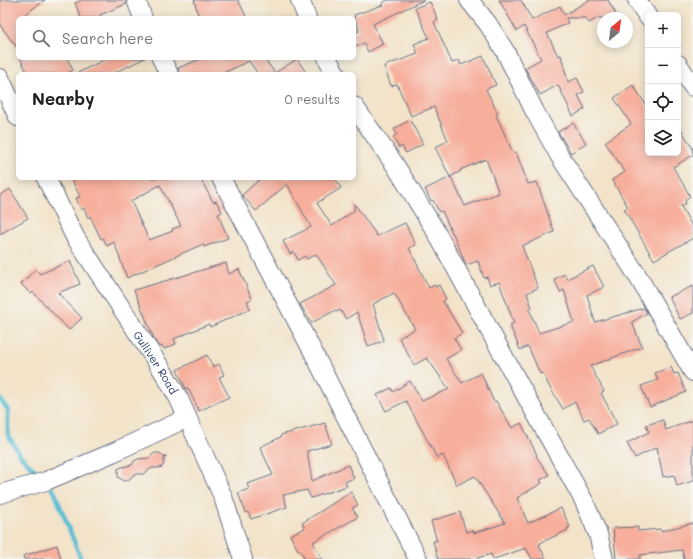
<!DOCTYPE html>
<meta charset="utf-8">
<style>
:root{--surface:#fff;--page:#f6f6f6;--text:#202124;--muted:#757577;--line:#e0e0e0}
body{margin:0;font-family:Mali,sans-serif;background:var(--page);color:var(--text)}
.controls{position:absolute;right:12px;top:12px;display:grid;overflow:hidden;border-radius:6px;box-shadow:0 2px 10px #0003}
.controls button{width:36px;height:36px;display:grid;place-items:center;padding:0;border:0;border-bottom:1px solid var(--line);background:var(--surface);color:var(--text);font:20px sans-serif}
.compass{position:absolute;left:597px;top:12px;width:36px;height:36px;border-radius:50%;background:var(--surface);box-shadow:0 2px 10px #0003;rotate:29deg}
.list{margin:0;padding:0;list-style:none}
h2{display:flex;justify-content:space-between;align-items:center;height:52px;margin:0;padding:0 16px;font-size:17px}
h2 small{font-size:13px;font-weight:400;color:var(--muted)}
.icon{flex:none;width:22px;height:22px;fill:none;stroke:currentColor;stroke-width:2;stroke-linecap:round;stroke-linejoin:round}
.map{position:relative;flex:none;width:693px;height:559px;overflow:hidden}
.search{position:absolute;background:var(--surface);box-shadow:0 2px 10px #0003;left:16px;top:16px;width:340px;height:44px;display:flex;align-items:center;gap:10px;box-sizing:border-box;padding:0 14px;border-radius:6px;color:var(--muted);font-size:15px}
.panel{position:absolute;background:var(--surface);box-shadow:0 2px 10px #0003;left:16px;top:72px;width:340px;height:108px;border-radius:6px}
.map>svg:first-child{display:block}
.lines{fill:none;stroke-linecap:round;stroke-linejoin:round}
.stream{stroke:#57bed5;stroke-width:4.5}
.building{fill:#f7ae9b;fill-rule:evenodd}
.minor-casing{stroke:#666e83;stroke-width:20}
.minor{stroke:#fff;stroke-width:18}
.labels{text-anchor:middle;dominant-baseline:central;stroke-width:3.5;stroke-linejoin:round;paint-order:stroke}
.street-label{font-size:11px;fill:#1b2f5e;stroke:#f6f6f2}
</style>
<div class="map">
<svg width="693" height="559" viewBox="0 0 693 559">
<rect width="100%" height="100%" fill="#f6f6f2"/>
<filter id="ink" filterUnits="userSpaceOnUse"><feTurbulence type="fractalNoise" baseFrequency=".025" numOctaves="2"/><feDisplacementMap in="SourceGraphic" scale="8" xChannelSelector="R" yChannelSelector="G"/><feConvolveMatrix kernelMatrix="1 2 1 2 8 2 1 2 1" color-interpolation-filters="sRGB"/></filter>
<filter id="wash" filterUnits="userSpaceOnUse"><feTurbulence type="fractalNoise" baseFrequency=".012" numOctaves="4" result="noise"/><feDisplacementMap in="SourceGraphic" scale="16" xChannelSelector="R" yChannelSelector="G"/><feGaussianBlur stdDeviation="0.9" result="paint"/><feColorMatrix in="noise" values="0 0 0 0 0 0 0 0 0 0 0 0 0 0 0 0 0 1.4 0 .05"/><feComposite in="paint" operator="in"/></filter>
<g filter="url(#wash)">
<rect width="100%" height="100%" fill="#f2e3c9"/>
<g class="lines">
<g class="stream">
<path d="M0,399L8,410V435L20,455L43,478"/>
<path d="M48,483L55,493L81,559"/>
</g>
</g>
<g id="blocks">
<g class="building">
<path d="M0,0H45L20,18H18V49L0,25Z"/>
<path d="M82,0H126V4L100,15V18H81L75,3Z"/>
<path d="M194,0H238L247,18H199Z"/>
<path d="M388,0H424L373,24L383,44L368,52L364,43L354,47V33L359,31L354,15L383,5L382,3Z"/>
<path d="M499,0H521L532,20L560,6L564,15L589,0H608L618,18H597L589,23L586,18H566L568,23L547,33L558,56L561,55L568,82L577,78L584,92L578,95L585,109L573,116L558,85L540,95L525,68L541,59L524,26L517,31Z"/>
<path d="M430,2L438,20L434,22L452,63L459,60L461,65L483,56L496,85L486,89L498,114L496,115L513,153L516,152L528,184L537,182L554,232L522,246L538,288L527,293L532,308L529,309L539,333L574,322L564,290L560,292L554,279L565,274L567,279L593,266L604,287L587,295L595,322L644,308L647,313L632,322L642,347L590,366L604,391L601,393L617,424L598,434L589,418L584,420L575,402L563,409L549,386L543,373L540,374L528,346L520,350L510,325L514,323L499,282L490,285L487,277L484,278L478,261L466,265L453,233H452L442,211L439,212L433,200L431,201L425,189L451,177L465,206L499,193L486,159L460,170L461,171L450,177L435,147L448,141L434,107L411,116L397,84L391,86L384,66L418,54L414,44L429,38L415,8Z"/>
<path d="M20,58H67L73,70L66,74H28Z"/>
<path d="M108,58H145L112,74H75Z"/>
<path d="M203,58H264L275,73L297,59L307,74H258L249,61L221,74H179L178,68Z"/>
<path d="M633,85L648,108V153H678V124L693,149V155L673,167L690,196L685,200L686,203L681,206L693,228V238L654,260L624,209L628,207L612,180L625,172L605,142L631,124L614,98Z"/>
<path d="M410,120L423,144L406,153L402,146L399,148L393,137L397,134L394,129Z"/>
<path d="M573,123L586,143L571,153L558,132Z"/>
<path d="M71,178H200L213,202L216,201L222,212L218,214L228,238L204,247L203,244L127,278L114,242L107,246L103,238L101,239L90,216L88,218L84,208L81,210L76,198L80,197ZM160,185L181,226L172,229L173,231L149,240L131,201Z"/>
<path d="M261,178H335L341,188L317,203L332,226L354,211V203L377,236L405,223L416,245L409,248L429,288L435,285L436,287L439,285L446,299L443,301L462,333L454,338L461,350L446,359L462,383L481,373L494,402L496,401L512,428L521,423L537,455L536,456L549,475L540,480L542,483L517,498L528,523L561,508L570,527L567,528L568,530L540,543L541,544L539,545L546,559H532L526,548L494,559H493L491,554L474,559H438L433,541H437L431,521L460,512L466,532L473,530L474,533L505,523L475,476L457,485L443,455L437,458L406,401L386,411L377,395L391,388L393,392L410,381L422,401L449,389L427,358L414,365L399,338L415,329L394,293L373,304L384,341L368,346L357,312L346,319L340,310L337,312L336,310L311,323L300,304L336,285L316,254L307,259L305,256L298,260L294,252L290,254L283,241L311,227L287,184L256,211L242,195Z"/>
<path d="M10,189L28,218L0,234V195Z"/>
<path d="M70,261L80,284L58,293L82,318L69,330L33,292L31,294L21,284L36,269L40,274Z"/>
<path d="M226,263L229,274L239,269L252,299L247,301L250,309L210,327L209,324L174,339L176,344L164,349L162,346L160,347L155,341L134,290Z"/>
<path d="M693,286V313L680,319L669,297Z"/>
<path d="M207,355L213,367L219,364L224,375L219,377L229,397L199,411L188,388L186,389L177,370Z"/>
<path d="M671,367L674,374L678,373L686,392L650,407L641,386L658,380L655,373Z"/>
<path d="M663,420L666,430L693,420V481L677,486L674,475L663,477L657,447L635,458L627,443L649,432L646,425Z"/>
<path d="M325,423L332,444L307,451L312,481L348,465L354,478L345,482L347,486L311,498L307,490L283,495L287,507L251,519L248,512L246,513L238,493L249,489L247,484L273,475L260,447L281,437V435Z"/>
<path d="M155,453H160L164,457H167L164,458V463L162,467L158,468H152L143,474H135L128,480L124,481L118,477V469L122,467L132,465L134,461L138,459L150,458L152,455Z"/>
<path d="M351,492L358,505L352,508L358,517L313,542L322,559H305L300,550H298L290,535L305,528L302,523Z"/>
<path d="M693,523V559H684L682,550L640,555V559H616L613,528L638,527V531L660,529L661,531Z"/>
<path d="M57,545L61,559H24L23,556Z"/>
</g>
</g>
</g>
<g filter="url(#ink)">
<use href="#blocks" fill-opacity="0" stroke="#666e83" stroke-width="1"/>
<g class="lines">
<g class="minor-casing">
<g id="minor">
<path d="M136,0L143,18"/>
<path d="M300,0L307,18"/>
<path d="M469,0L488,24L505,51L535,112L559,155L637,275L693,372"/>
<path d="M637,0L648,17"/>
<path d="M161,58L169,74"/>
<path d="M327,58L336,74"/>
<path d="M678,64L693,87"/>
<path d="M0,78L18,117"/>
<path d="M354,106L395,165L435,230L502,353L584,501L598,534L604,559"/>
<path id="s1" d="M46,178L75,237L164,373L179,399L223,497L243,559"/>
<path d="M221,178L311,348L418,559"/>
<path d="M0,494L46,481L112,453L187,418"/>
</g>
</g>
<use href="#minor" class="minor"/>
</g>
</g>
<g class="labels">
<g class="street-label">
<text stroke="none"><textPath href="#s1" startOffset="215">Gulliver Road</textPath></text>
</g>
</g>
</svg>
<div class="controls">
<button>+</button>
<button>−</button>
<button><svg class="icon" aria-label="locate" viewBox="0 0 24 24"><circle cx="12" cy="12" r="6"/><path d="M12 2v4M12 18v4M2 12h4M18 12h4"/></svg></button>
<button><svg class="icon" aria-label="layers" viewBox="0 0 24 24"><path d="M12 4l9 5-9 5-9-5zM3 14l9 5 9-5"/></svg></button>
</div>
<svg class="compass" viewBox="-18 -18 36 36"><path d="M0-13l5 13h-10z" fill="#e53935"/><path d="M0 13l5-13h-10z" fill="#757577"/></svg>
<div class="search"><svg class="icon" aria-label="search" viewBox="0 0 24 24"><circle cx="10" cy="10" r="6"/><path d="M15 15l6 6"/></svg>Search here</div>
<section class="panel">
<h2>Nearby<small>0 results</small></h2>
<ul class="list">
</ul>
</section>
</div>
